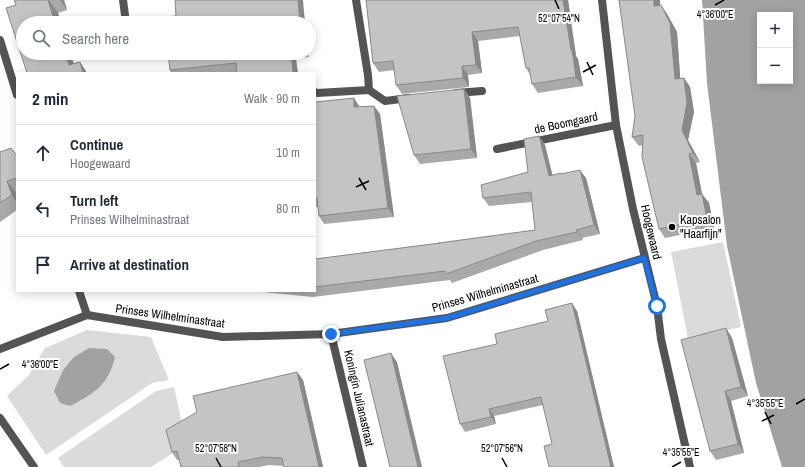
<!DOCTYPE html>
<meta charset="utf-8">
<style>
:root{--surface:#fff;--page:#f2f2f3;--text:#1f2937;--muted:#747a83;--line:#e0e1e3}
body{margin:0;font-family:"Archivo Narrow",sans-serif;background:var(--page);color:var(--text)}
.controls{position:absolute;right:12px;top:12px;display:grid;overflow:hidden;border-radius:0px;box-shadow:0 2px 10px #0003}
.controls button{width:36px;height:36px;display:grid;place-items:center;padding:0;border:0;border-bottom:1px solid var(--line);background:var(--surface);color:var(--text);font:20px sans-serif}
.stop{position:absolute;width:12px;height:12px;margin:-9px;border:3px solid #1a73e8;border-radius:50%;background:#fff}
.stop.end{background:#1a73e8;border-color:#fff;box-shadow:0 1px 4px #0008}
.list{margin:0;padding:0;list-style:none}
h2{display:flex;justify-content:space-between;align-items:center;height:52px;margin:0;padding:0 16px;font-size:17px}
h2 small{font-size:13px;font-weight:400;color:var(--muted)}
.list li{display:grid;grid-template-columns:26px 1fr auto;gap:12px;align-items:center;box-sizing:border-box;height:56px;padding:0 16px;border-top:1px solid var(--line)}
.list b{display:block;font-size:15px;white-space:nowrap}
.list p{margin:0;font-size:13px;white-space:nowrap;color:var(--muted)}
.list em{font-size:13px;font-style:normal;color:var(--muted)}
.icon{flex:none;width:22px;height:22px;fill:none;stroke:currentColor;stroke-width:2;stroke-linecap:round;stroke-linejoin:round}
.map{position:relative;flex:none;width:805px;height:467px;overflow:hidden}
.search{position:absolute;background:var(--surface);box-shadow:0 2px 10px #0003;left:16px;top:16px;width:300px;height:44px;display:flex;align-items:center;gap:10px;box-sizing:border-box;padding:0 14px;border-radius:22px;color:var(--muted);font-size:15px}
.panel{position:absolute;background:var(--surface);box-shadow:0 2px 10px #0003;left:16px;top:72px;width:300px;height:220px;border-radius:0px}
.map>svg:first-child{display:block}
.green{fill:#dbdbdb}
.water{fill:#a2a2a2;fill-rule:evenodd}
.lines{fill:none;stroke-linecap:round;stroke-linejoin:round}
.service{stroke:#545454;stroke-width:8}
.minor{stroke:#545454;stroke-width:8}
.tertiary{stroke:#545454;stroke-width:8}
.wall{fill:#a9a9a9}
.shaded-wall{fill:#898989}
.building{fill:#c4c4c4;stroke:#898989}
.route{stroke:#1a73e8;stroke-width:5}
.ticks{fill:none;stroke:#000;stroke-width:1.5}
.poi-dot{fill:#000;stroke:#fff;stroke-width:1.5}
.labels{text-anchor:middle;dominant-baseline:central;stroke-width:4;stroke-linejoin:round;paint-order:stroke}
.street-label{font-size:12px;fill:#000;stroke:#fff}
.poi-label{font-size:12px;fill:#000;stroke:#fff;text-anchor:start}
.ticks-label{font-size:10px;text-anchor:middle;fill:#000;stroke:#fff;stroke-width:4;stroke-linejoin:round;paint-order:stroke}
</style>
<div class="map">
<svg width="805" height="467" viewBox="0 0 805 467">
<rect width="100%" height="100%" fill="#fff"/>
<g class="green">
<path d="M723,242L741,327L688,339L671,252Z"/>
<path d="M87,330L151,337L169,380L152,383L46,455L7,396L28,376L45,348Z"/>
<path d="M174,387L183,428L173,453L151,467H64L58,458L156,391Z"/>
</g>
<g class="water">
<path d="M702,0H805V467H782L756,383L727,246L707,83ZM760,15H790V81H760Z"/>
<path d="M89,348L107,349L115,357C109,384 94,394 70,406L60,403L54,391L63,370L74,357Z"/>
</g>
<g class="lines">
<path class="service" d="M123,0L126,23"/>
<g class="minor">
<path d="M356,0L368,75L369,90"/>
<path d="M0,40L17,95"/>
<path d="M315,92L317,93L369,90L385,101L409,98"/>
<path d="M456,93L482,91"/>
<path d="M497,149L616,125"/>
<path d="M79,291L87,315"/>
<path d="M331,334L363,467"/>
<path d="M0,349L87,315L223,337L331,334L447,318L644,258"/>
<path d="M0,418L34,467"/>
</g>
<path class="tertiary" d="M602,0L616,125L633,209L657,306L661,339L690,467"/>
</g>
<g class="wall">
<path d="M14,0H64L67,10L58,13L61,23H23L70,53L74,64L80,62L87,73H27L16,5Z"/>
<path d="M366,0H568L576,56L578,59L583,86L538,93L532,84L531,76L526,68L520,36L478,41L482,73L468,75L469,87L402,94L396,85L395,70L379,72L373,63Z"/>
<path d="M660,5L667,14L677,32L680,78H684L690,87L694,112L688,140L700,162L696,163L702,194L709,203L714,228L665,238L659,229L643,145L639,146L632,137L635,116Z"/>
<path d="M168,53H308L309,57L296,58L237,72L228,73H171L170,70Z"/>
<path d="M464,89L470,98L477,158L420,164L414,155Z"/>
<path d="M315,102L359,106V107L374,106L380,114L394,217L324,224L319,216L318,207H315Z"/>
<path d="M539,136L545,145L552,175L562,174L586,178L600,234L582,238L583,240L543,250L452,283L450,280L313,297L252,291H315V259L440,243L535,230L532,202L489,206L483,198L528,172Z"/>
<path d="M0,152L17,156V193H16L17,196V210L0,222Z"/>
<path d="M577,311L614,467H549L552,444L543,405L494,416L496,424L465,432L460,424L497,344L548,321Z"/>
<path d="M726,328L732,338L748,396L731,401L744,453L716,460L710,451Z"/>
<path d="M297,372L303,380L323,467H284V466L269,465L259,467H181L179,460H177L172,452Z"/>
</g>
<g class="shaded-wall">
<path d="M48,0H49L58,13L61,23H55Z"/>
<path d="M60,0H64L67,10Z"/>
<path d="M298,0H303L305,23H300Z"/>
<path d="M563,0H568L576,56L578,59L583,86L576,77L571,50Z"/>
<path d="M654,0H660V15L654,6Z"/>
<path d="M661,5L667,14L677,32L681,88L675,79Z"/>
<path d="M472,32L478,41L482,73L476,65Z"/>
<path d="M65,53H70L77,73L69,65Z"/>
<path d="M291,53H293L296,58L298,73H293Z"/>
<path d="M80,62L87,73H83Z"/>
<path d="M462,66L468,75L469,87L463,78Z"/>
<path d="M684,78L690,87L694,112L688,140L700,162L693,153L682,130Z"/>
<path d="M464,89L470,98L477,158L471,149Z"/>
<path d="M354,98L359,106L360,116L354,107Z"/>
<path d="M374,106L380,114L394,217L388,208Z"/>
<path d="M539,136L545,145L555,185L549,176Z"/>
<path d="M689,154L696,163L704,204L697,195Z"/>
<path d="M580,170L586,178L600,234L594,225Z"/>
<path d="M7,181L16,193L17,196V203L12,195Z"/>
<path d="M702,194L709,203L714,228L707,219Z"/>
<path d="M576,230L582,238L583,240L577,232Z"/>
<path d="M572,303L577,311L614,467H611Z"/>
<path d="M726,328L732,338L748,396L741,387Z"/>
<path d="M391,353L397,362L422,467H418Z"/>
<path d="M297,372L303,380L323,467H319Z"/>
<path d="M725,391L731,401L744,453L738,444Z"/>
<path d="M489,409L494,416L496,424L491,417Z"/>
</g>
<g class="building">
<path d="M14,0H48L55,23H23V53H65L69,65L80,62L83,73H27L6,8L16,5Z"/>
<path d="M175,0H298L300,23H165L164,17L176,16Z"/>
<path d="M366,0H563L571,50H572L576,77L532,84L529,68H526L518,27L472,32L476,65L462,66L463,78L396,85L393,61L373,63Z"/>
<path d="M619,0H654V6L661,5L670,23L675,79L684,78L687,103L682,130L693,153L689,154L697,195L702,194L707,219L659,229L642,157L643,135L632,137L635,116Z"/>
<path d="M168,53H291L293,73H237L236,63L170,70Z"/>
<path d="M464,89L471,149L414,155L397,96Z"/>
<path d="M354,98V107L374,106L388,208L319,216L317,198H315V102Z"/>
<path d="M539,136L549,176L561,173V174L580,170L594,225L576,230L577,232L536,241L446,274L445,271L315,287V259L440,243H439L535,230L531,192L483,198L481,185L528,172L524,139Z"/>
<path d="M11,148L17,156V178L7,181L12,195L0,203V152Z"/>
<path d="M572,303L611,467H549L544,446L552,444L541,397L489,409L491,417L460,424L443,356L497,344L495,334L548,321L545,310Z"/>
<path d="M726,328L741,387L725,391L738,444L710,451L681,340Z"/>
<path d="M391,353L418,467H390L364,360Z"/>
<path d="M297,372L319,467H284L282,458L263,457L238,462L239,467H181L177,451L172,452L166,430L197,412L193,396Z"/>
</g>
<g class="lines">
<path class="route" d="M331,334L447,318L644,258L657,306"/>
</g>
<path class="ticks" d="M555,0L559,9M715,5L724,0M587,62L593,75M583,72L596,65M359,178L366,190M356,187L369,181M0,369L9,364M796,404L805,399M765,412L771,424M762,421L774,415M216,458L221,467M502,458L507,467M672,467L681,462"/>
<circle class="poi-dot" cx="672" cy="227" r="4"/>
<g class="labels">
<g class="street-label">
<text transform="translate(566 123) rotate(-12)">de Boomgaard</text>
<text transform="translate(651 232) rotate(77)">Hoogewaard</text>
<text transform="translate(485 293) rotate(-16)">Prinses Wilhelminastraat</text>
<text transform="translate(170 316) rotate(8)">Prinses Wilhelminastraat</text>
<text transform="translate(359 398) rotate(77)">Koningin Julianastraat</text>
</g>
<g class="poi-label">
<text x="680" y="220">Kapsalon<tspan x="680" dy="14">"Haarfijn"</tspan></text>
</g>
</g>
<g class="ticks-label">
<text x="715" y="18">4°36'00"E</text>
<text x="559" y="22">52°07'54"N</text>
<text x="40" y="368">4°36'00"E</text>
<text x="765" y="407">4°35'55"E</text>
<text x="216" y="452">52°07'58"N</text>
<text x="502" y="452">52°07'56"N</text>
<text x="681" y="456">4°35'55"E</text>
</g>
</svg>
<div class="controls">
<button>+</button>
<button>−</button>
</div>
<div class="stop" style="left:657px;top:306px"></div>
<div class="stop end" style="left:331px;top:334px"></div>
<div class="search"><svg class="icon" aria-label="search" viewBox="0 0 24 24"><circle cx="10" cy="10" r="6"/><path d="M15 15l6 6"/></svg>Search here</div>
<section class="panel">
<h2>2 min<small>Walk · 90 m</small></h2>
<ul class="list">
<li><svg class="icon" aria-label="ahead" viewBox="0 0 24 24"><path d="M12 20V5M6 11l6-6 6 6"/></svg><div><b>Continue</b><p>Hoogewaard</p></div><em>10 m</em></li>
<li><svg class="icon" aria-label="left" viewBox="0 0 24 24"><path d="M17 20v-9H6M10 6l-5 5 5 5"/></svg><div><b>Turn left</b><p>Prinses Wilhelminastraat</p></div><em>80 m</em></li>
<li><svg class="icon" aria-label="arrive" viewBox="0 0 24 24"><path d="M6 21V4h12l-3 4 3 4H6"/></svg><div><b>Arrive at destination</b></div></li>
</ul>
</section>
</div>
